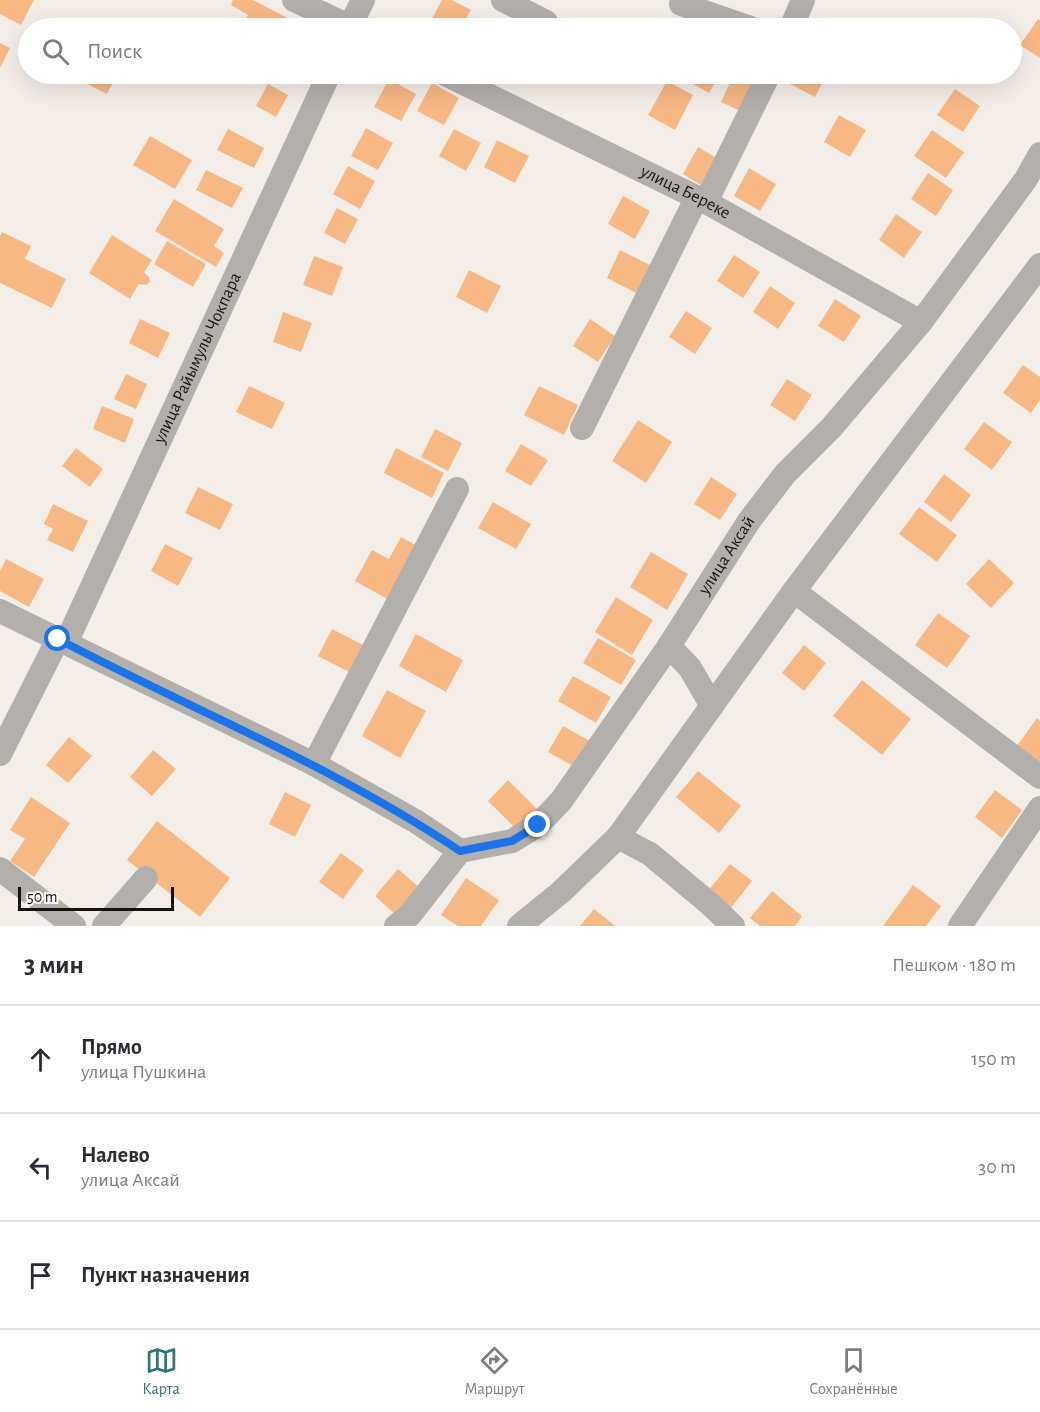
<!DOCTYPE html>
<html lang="ru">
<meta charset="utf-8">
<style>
:root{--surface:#fff;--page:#f2f2f3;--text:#2b2b33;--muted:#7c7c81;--line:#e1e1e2;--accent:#2c7675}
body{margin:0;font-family:"Alegreya Sans",sans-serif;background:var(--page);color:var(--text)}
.scale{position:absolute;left:18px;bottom:15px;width:156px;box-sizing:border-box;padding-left:6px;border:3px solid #161412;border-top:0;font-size:16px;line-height:21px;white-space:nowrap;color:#161412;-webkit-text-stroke:4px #fff;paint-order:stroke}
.stop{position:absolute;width:18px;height:18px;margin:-14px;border:4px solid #1a73e8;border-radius:50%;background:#fff}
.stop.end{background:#1a73e8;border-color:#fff;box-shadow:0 2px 6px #0008}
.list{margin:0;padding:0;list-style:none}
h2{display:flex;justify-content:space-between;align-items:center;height:78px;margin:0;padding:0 24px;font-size:26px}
h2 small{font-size:20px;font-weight:400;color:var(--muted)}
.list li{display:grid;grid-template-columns:39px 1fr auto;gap:18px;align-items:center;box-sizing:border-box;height:108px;padding:0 24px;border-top:2px solid var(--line)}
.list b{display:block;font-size:22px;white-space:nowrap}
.list p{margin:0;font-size:20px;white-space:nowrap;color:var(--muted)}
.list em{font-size:20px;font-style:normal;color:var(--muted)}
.icon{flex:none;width:33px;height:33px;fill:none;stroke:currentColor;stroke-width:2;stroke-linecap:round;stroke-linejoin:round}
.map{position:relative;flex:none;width:1040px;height:926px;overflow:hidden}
.search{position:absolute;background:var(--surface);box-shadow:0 6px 24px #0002;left:18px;right:18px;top:18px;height:66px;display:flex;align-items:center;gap:15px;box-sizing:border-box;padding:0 21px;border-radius:33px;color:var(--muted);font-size:22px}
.sheet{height:402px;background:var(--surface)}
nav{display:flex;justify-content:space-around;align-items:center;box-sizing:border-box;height:84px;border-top:2px solid var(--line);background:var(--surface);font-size:16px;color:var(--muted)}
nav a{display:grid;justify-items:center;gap:3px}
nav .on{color:var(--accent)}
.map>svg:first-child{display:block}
.building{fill:#f7b884}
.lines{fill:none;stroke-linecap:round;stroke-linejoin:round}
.minor{stroke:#b2b0ad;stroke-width:24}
.route{stroke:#1a73e8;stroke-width:8}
.labels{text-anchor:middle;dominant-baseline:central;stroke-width:4.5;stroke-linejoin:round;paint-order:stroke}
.street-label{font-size:18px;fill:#161412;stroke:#fff}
</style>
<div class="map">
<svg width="1040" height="926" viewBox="0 0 1040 926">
<rect width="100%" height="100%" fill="#f4eee9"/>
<g class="building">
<path d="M0,0H34L21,25L0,14Z"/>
<path d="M233,0H253L307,28H241L248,15L231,5Z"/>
<path d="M442,0H452L471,10L461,28H427Z"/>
<path d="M1038,19L1040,20V58L1020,45Z"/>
<path d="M0,43L10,48L0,68Z"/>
<path d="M77,74H117L107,94L75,78Z"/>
<path d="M685,74H720L709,93L682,78Z"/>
<path d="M734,74L762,86L749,115L721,102Z"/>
<path d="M793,74H827L815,97L788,83Z"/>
<path d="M389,79L416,94L401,121L374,107Z"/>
<path d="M667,81L693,95L675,130L648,115Z"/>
<path d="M432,83L459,98L444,125L417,111Z"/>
<path d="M268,84L288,95L276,117L256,106Z"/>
<path d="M955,89L980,106L963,132L937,115Z"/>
<path d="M839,115L866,130L850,157L824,142Z"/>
<path d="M366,128L393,143L378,170L351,156Z"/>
<path d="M228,129L264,148L254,168L217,150Z"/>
<path d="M454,129L481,143L466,171L439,156Z"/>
<path d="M932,130L964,152L946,178L914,156Z"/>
<path d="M150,136L192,160L175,189L133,165Z"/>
<path d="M497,140L529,156L515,183L484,167Z"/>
<path d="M698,147L725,163L709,190L683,174Z"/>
<path d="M348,166L375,181L360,209L333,194Z"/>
<path d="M749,168L776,184L760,211L734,196Z"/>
<path d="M206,170L243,188L232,208L196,190Z"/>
<path d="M928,173L953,190L936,216L911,199Z"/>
<path d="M623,196L650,211L635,239L608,224Z"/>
<path d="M174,199L224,229L214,246L224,253L216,267L155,231Z"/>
<path d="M337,208L358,219L345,244L324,233Z"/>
<path d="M896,214L922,232L904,258L879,240Z"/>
<path d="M2,232L31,246L25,259L66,279L52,308L0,283V236Z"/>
<path d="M112,235L152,260L144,272L149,277L150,282L146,285L139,284L130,299L89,273Z"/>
<path d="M167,241L206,264L193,287L154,264Z"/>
<path d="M620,250L652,266L638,294L607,278Z"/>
<path d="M734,255L760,272L743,298L717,281Z"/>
<path d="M314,256L343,267L332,296L303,285Z"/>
<path d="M469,270L501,286L487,313L456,297Z"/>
<path d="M770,286L795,303L778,329L753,312Z"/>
<path d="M835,299L861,316L844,342L818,326Z"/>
<path d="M686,311L712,328L695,354L669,337Z"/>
<path d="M283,312L312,323L301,352L273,342Z"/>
<path d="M140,319L170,333L158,358L129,343Z"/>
<path d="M590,319L615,336L598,362L573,346Z"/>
<path d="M1023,365L1040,377V400L1031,413L1003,393Z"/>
<path d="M126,374L147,384L136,409L114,399Z"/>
<path d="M787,379L812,395L795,421L770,405Z"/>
<path d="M249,386L285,403L272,429L236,412Z"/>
<path d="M539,386L578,405L564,435L524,415Z"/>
<path d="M102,406L134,419L125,443L93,429Z"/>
<path d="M638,420L672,442L646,483L612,461Z"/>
<path d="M984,422L1012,442L992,470L964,449Z"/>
<path d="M435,429L462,443L448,471L421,457Z"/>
<path d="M521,444L548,460L531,486L505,471Z"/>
<path d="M76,448L103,469L90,487L62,466Z"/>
<path d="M396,448L444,473L432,498L384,473Z"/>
<path d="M944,474L971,495L951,522L924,502Z"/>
<path d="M711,477L737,494L720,520L694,504Z"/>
<path d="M198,487L233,504L220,530L185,513Z"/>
<path d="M493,502L531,524L516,549L478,528Z"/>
<path d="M53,504L88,521L73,552L47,540L53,529L44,524Z"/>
<path d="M919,507L957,535L937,562L899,534Z"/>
<path d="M401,537L419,547L389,600L355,581L372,550L389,559Z"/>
<path d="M165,544L193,558L178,586L151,571Z"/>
<path d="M651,552L688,574L667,610L630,587Z"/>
<path d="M6,559L44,579L29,607L0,591V571Z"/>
<path d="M989,559L1014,583L991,608L966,584Z"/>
<path d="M616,597L653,620L632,655L595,632Z"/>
<path d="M938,613L970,636L947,668L915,645Z"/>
<path d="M332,629L367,647L353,674L318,656Z"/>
<path d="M416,634L463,660L446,692L399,666Z"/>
<path d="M598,638L636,660L621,685L583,663Z"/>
<path d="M804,645L826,663L804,691L782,673Z"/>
<path d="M573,676L611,697L596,723L558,701Z"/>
<path d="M862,680L911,719L882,755L833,716Z"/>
<path d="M387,690L426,711L400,758L362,736Z"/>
<path d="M1037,718L1040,721V763L1017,746Z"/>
<path d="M563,726L590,741L575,767L548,752Z"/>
<path d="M69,737L92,756L68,783L46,765Z"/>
<path d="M153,750L176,769L152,796L130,777Z"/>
<path d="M698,771L741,806L719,833L676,797Z"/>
<path d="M508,780L539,811L519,832L488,801Z"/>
<path d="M995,790L1022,810L1002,838L975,817Z"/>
<path d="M285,792L311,805L295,837L269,824Z"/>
<path d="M31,797L70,823L34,877L10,861L25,839L10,830Z"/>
<path d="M157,821L230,878L200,917L127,860Z"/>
<path d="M341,853L364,870L343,899L319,882Z"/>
<path d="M730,864L752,881L730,909L708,891Z"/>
<path d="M398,869L420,888L397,916L375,896Z"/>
<path d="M466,878L499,900L481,926H458L441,915Z"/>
<path d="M913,885L941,906L926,926H883Z"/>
<path d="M772,891L802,916L795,926H760L750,918Z"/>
<path d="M594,909L615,926H580Z"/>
</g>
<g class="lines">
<g class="minor">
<path d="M294,0L353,28"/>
<path d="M503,0L546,22"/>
<path d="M681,4L751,28"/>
<path d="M349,28L363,0"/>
<path d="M791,28L803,0"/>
<path id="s1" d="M445,74L706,202L921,322"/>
<path d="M706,202L769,74"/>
<path d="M582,428L697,197"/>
<path d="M794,591L1040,777"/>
<path d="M0,611L314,764L417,822L460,851"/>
<path id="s2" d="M66,643L329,74"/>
<path d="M669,646L690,668L712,706"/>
<path d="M0,754L58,639"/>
<path d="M314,764L457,489"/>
<path d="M618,837L650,854L710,904L733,926"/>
<path d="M0,869L74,926"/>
<path d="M104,926L146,878"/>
<path id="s3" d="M396,926L409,916L460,851L512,841L538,825L561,801L669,646L749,521L785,474L832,427L921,322L1026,179L1040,154"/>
<path d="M519,926L561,892L618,837L794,591L1040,265"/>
<path d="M960,926L1040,808"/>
</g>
</g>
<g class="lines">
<path class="route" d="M58,639C192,710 334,766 460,851L512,841L538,825"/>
</g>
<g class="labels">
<g class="street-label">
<text stroke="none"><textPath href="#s1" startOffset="268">улица Береке</textPath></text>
<text stroke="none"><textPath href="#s2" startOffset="314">улица Райымулы Чокпара</textPath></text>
<text stroke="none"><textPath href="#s3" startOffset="512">улица Аксай</textPath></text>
</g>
</g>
</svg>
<div class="scale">50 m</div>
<div class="stop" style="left:58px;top:639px"></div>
<div class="stop end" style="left:538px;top:825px"></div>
<div class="search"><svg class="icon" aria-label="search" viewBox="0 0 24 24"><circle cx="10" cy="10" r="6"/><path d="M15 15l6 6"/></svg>Поиск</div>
</div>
<section class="sheet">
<h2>3 мин<small>Пешком · 180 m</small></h2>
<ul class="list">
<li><svg class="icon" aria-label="ahead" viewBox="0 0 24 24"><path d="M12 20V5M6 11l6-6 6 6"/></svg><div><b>Прямо</b><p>улица Пушкина</p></div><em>150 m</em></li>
<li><svg class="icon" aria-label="left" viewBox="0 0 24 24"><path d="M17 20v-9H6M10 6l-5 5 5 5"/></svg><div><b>Налево</b><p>улица Аксай</p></div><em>30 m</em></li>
<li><svg class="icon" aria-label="arrive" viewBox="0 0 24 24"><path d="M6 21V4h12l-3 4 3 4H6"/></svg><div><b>Пункт назначения</b></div></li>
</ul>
</section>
<nav>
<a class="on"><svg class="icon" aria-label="map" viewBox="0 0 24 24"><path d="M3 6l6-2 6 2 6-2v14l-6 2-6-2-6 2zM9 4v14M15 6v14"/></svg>Карта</a>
<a><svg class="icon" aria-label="directions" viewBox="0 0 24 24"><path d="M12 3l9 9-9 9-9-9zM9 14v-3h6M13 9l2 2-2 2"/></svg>Маршрут</a>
<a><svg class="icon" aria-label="saved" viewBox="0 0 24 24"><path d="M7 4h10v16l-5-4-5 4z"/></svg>Сохранённые</a>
</nav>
